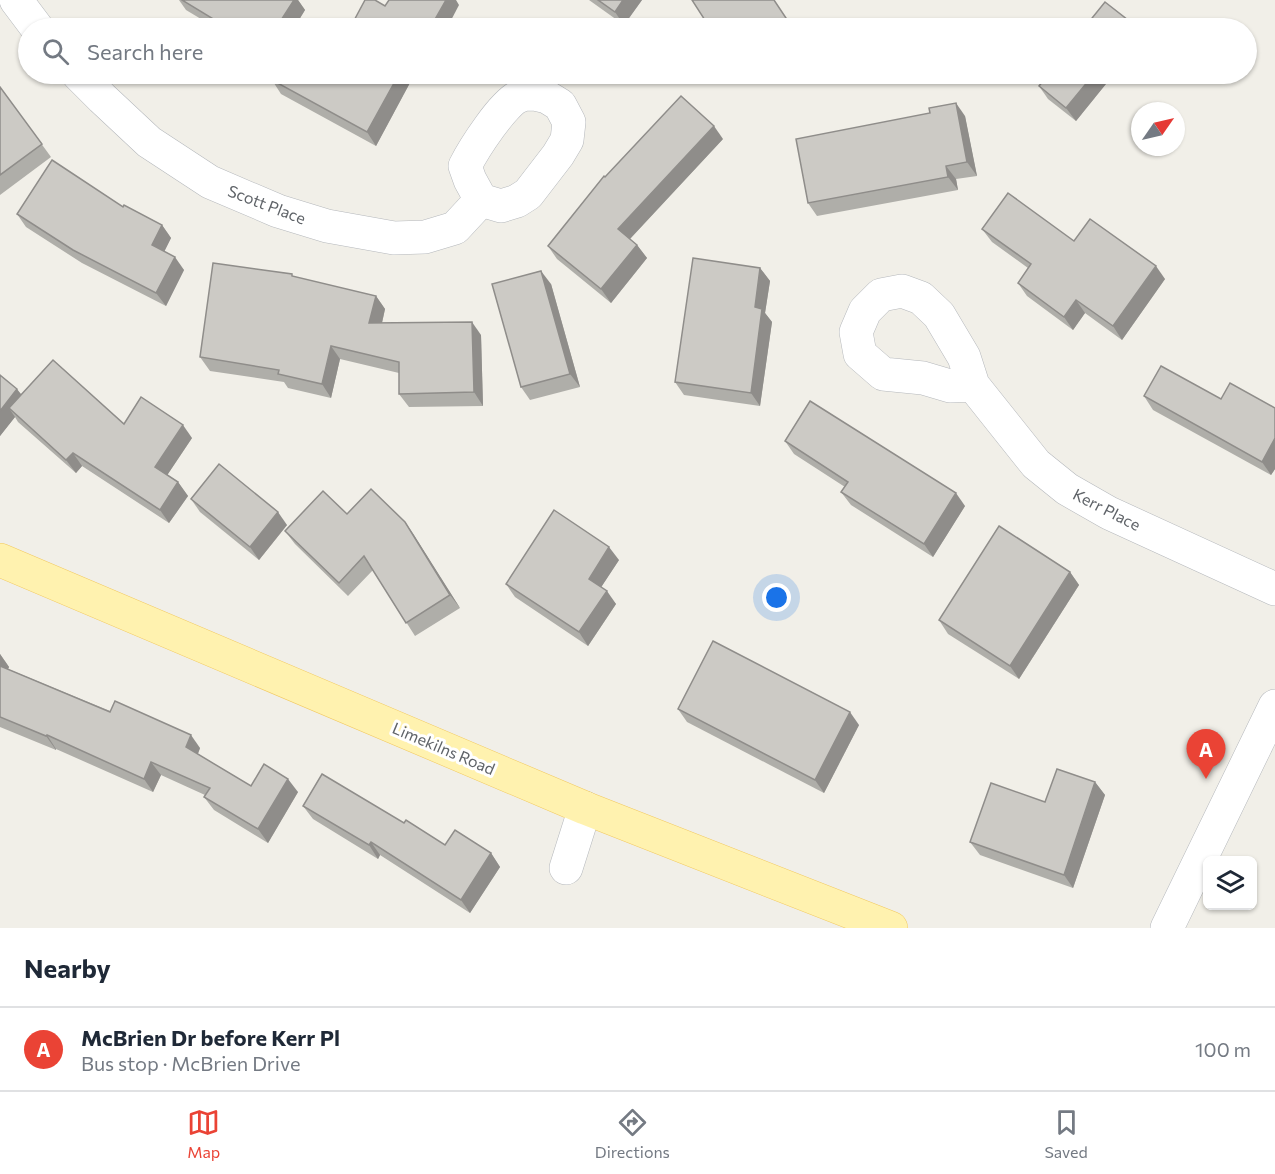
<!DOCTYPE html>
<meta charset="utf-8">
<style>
:root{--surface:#fff;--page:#f2f2f3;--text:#1f2937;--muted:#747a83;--line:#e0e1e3;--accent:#ea4335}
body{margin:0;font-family:Commissioner,sans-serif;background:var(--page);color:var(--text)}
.controls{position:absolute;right:18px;bottom:18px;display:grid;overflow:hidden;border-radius:9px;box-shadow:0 2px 4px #0004}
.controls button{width:54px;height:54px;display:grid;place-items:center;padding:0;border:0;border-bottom:2px solid var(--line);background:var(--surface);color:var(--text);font:30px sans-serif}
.compass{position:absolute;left:1131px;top:102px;width:54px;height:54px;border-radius:50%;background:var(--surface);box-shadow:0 2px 4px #0004;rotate:56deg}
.you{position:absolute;left:777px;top:598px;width:21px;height:21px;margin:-15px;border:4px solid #fff;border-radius:50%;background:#1a73e8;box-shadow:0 0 0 9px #1a73e833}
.badge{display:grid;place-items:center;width:39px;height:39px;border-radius:50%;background:var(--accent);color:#fff;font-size:20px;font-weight:700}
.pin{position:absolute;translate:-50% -50px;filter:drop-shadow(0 2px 3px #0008)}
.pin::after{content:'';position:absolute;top:32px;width:21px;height:18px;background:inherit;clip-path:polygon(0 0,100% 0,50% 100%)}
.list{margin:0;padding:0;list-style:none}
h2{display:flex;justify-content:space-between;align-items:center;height:78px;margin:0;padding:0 24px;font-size:26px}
h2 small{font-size:20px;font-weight:400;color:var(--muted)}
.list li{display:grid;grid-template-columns:39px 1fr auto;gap:18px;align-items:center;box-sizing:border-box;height:84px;padding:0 24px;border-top:2px solid var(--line)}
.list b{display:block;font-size:22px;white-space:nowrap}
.list p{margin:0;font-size:20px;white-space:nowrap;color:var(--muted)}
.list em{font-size:20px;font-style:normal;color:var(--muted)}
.icon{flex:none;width:33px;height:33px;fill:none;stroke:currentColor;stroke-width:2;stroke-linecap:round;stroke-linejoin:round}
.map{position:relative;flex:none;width:1275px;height:928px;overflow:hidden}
.search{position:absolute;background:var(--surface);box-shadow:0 2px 4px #0004;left:18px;right:18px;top:18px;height:66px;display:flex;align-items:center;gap:15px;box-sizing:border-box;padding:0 21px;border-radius:33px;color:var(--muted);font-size:22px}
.sheet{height:162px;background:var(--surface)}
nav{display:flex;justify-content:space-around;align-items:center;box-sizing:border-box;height:84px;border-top:2px solid var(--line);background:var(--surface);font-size:16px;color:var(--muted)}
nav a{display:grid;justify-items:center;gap:3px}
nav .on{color:var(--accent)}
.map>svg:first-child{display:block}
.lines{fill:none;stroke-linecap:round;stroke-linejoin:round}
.minor-casing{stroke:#b5b8bc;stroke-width:34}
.major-casing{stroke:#f2c960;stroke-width:34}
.minor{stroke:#fff;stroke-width:33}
.major{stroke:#fff2af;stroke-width:33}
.wall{fill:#afaea9}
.shaded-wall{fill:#8f8d8a}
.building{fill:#cccac5;stroke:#8f8d8a;stroke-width:1.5}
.labels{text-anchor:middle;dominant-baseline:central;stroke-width:6;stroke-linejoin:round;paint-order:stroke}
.street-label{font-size:16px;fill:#5f6368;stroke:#fff}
</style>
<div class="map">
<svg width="1275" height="928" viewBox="0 0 1275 928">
<rect width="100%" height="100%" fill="#f1efe8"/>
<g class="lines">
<g class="minor-casing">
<g id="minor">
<path d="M16,0L37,28"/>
<path d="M78,74L102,98L149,142L210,182L278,211L327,226L394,238L425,237L455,228L481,200"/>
<path d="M534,94L547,97L560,105L569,122L567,140L558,155L528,194L517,201L501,206L481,200L470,180L465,166C473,150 504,101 520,96C524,94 529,94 534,94Z"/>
<path d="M973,385L950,386L923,378L883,374L860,354L856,332L865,311L881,295L902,291L921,298L939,315L964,357L973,385L1036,464L1067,489L1109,513L1275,589"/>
<path d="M566,868L585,808"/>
<path d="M1167,928L1275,706"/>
</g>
</g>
<g class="major-casing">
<path id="major" d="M0,560L585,808L891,928"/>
</g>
<use href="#minor" class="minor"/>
<use href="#major" class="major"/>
</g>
<g class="wall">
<path d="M179,0H298L305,10L294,28H216L186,10Z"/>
<path d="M589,0H642L624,25Z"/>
<path d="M275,74H422L418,82L412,79L376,146L281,94L272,80Z"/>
<path d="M739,74H749L742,78Z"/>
<path d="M1049,74H1114L1076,121L1048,99L1039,86Z"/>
<path d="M0,87L51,157L0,195Z"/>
<path d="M965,116L977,176L956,179L958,190L817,216L808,203Z"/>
<path d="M723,139L630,239L637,245L647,258L611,303L557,259L548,246L605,177Z"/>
<path d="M123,207L162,225L171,238L164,252L184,270L166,306L82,263L26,227L17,214Z"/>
<path d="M982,229L1074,241L1165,279L1122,340L1085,313L1073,330L1027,296L1018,283L1028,268L992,242Z"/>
<path d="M760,268L770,281L765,313L772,322L760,406L684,395L675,382Z"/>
<path d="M294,277L376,296L385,309L382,323L481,335L483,406L409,407L399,394V373L340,359L331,398L288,388L284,382L210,371L200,357Z"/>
<path d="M551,284L580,387L530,400L521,387Z"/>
<path d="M0,375L21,394L124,424L192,438L167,475L178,482L188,496L169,523L82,466L76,473L18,422L15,417L0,436Z"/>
<path d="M1144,396L1221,399L1275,408V469L1271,475L1153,410Z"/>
<path d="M785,441L965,506L933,557L851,505L841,492L845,487L794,454Z"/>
<path d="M191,499L287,525L259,560L200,512Z"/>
<path d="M347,514L405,522L460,608L415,636L373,570L348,596L295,544L285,531Z"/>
<path d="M619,560L601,587L616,604L588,646L515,597L506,584Z"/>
<path d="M1070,572L1079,585L1019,679L948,634L939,620Z"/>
<path d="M0,654L9,667L8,669L200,748L198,754L251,786L298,792L268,843L214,810L204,797L205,795L161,775L153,792L56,749V750L0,727Z"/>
<path d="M678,709L859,725L824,793L687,722Z"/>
<path d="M1095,782L1105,795L1073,888L980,855L970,842L1045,802Z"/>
<path d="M303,806L404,823L445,845L491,853L500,867L470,913L380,855L378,859L313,819Z"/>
</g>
<g class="shaded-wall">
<path d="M294,0H298L305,10L294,28H276Z"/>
<path d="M446,0H456L459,5L447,28H430Z"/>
<path d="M623,0H642L624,25L615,12Z"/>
<path d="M1133,24L1136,28H1130Z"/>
<path d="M399,74H408L412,79L376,146L367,132Z"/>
<path d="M412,74H422L418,82Z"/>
<path d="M1094,74H1114L1076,121L1066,108Z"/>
<path d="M956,103L965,116L977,176L967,162Z"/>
<path d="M714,126L723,139L627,242L618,229Z"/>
<path d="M946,166L956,179L958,190L948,177Z"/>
<path d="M162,225L171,238L161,258L152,245Z"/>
<path d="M637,245L647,258L611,303L601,289Z"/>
<path d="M175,257L184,270L166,306L156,293Z"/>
<path d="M1156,266L1165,279L1122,340L1113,326Z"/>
<path d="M760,268L770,281L765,313L772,322L760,406L751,393L755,307Z"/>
<path d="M541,271L551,284L580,387L570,374Z"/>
<path d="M376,296L385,309L379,336L369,323Z"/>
<path d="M1076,300L1085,313L1073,330L1064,317Z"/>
<path d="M472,322L481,335L483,406L474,392Z"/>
<path d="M331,346L340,359L331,398L322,384Z"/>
<path d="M17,389L27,402L9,408L15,417L0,436V411Z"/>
<path d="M183,425L192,438L164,480L155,467Z"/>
<path d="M1275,438V469L1271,475L1262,462Z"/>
<path d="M73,453L82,466L76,473L66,460Z"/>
<path d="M178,482L188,496L169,523L160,510Z"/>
<path d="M956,493L965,506L933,557L924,544Z"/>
<path d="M278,512L287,525L259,560L250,547Z"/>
<path d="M405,522L414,535L460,608L450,595Z"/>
<path d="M609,547L619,560L598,592L589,579Z"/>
<path d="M1070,572L1079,585L1019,679L1010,666Z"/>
<path d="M607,591L616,604L588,646L579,632Z"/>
<path d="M0,654L9,667L4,677L0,672Z"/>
<path d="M850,712L859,725L824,793L815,780Z"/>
<path d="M47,735L56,749V750L46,736Z"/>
<path d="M191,735L200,748L195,761L186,747Z"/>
<path d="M151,762L161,775L153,792L144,779Z"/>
<path d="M288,779L298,792L268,843L258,829Z"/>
<path d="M1095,782L1105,795L1073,888L1064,875Z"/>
<path d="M371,842L380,855L378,859L369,845Z"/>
<path d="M491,853L500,867L470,913L461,900Z"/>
</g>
<g class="building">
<path d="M182,0H294L276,28H228Z"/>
<path d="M365,0H375L385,6L389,0H446L430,28H350Z"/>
<path d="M598,0H623L615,12Z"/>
<path d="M692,0H774L792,27L790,28H710Z"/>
<path d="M1105,2L1133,24L1130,28H1084Z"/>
<path d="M275,74H399L367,132L272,80Z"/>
<path d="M1049,74H1094L1066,108L1039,86Z"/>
<path d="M0,87L42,144L0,175Z"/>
<path d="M681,96L714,126L618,229L637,245L601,289L548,246L604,176L605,177Z"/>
<path d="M956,103L967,162L946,166L948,177L808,203L796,139L930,113L929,108Z"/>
<path d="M52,160L123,207L124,205L162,225L152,245L175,257L156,293L73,250L17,214Z"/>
<path d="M1008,193L1074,241L1090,219L1156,266L1113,326L1076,300L1064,317L1018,283L1031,264L982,229Z"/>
<path d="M693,258L760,268L755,307L762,309L751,393L675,382Z"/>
<path d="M213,263L292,274V276L376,296L369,323L472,322L474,392L399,394V362L331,346L322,384L278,374L279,370L200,357Z"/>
<path d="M541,271L570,374L521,387L492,284Z"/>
<path d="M53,360L124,424L141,397L183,425L155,467L178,482L160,510L73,453L66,460L9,408Z"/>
<path d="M1161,366L1221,399L1230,383L1275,408V438L1262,462L1144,396Z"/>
<path d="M0,375L17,389L0,411Z"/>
<path d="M810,401L956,493L924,544L841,492L848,482L785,441Z"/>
<path d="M219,464L278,512L250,547L191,499Z"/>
<path d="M371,489L405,522L450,595L406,623L364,556L339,583L285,531L323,491L347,514Z"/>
<path d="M554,510L609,547L589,579L607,591L579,632L506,584Z"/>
<path d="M999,526L1070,572L1010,666L939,620Z"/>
<path d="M713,641L850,712L815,780L678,709Z"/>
<path d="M0,666L110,712L115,701L191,735L186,747L251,786L264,764L288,779L258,829L204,797L210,788L151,762L144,779L47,735L46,736L0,717Z"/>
<path d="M1057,769L1095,782L1064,875L970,842L991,783L1045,802Z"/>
<path d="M322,774L404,823L406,820L445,845L455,830L491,853L461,900L371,842L369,845L303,806Z"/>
</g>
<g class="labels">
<g class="street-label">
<text transform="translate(267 204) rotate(21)">Scott Place</text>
<text transform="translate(1107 509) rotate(27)">Kerr Place</text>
<text transform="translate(444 748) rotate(23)">Limekilns Road</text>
</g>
</g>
</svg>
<div class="controls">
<button><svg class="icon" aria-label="layers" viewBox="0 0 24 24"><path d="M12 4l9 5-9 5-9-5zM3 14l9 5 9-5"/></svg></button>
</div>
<svg class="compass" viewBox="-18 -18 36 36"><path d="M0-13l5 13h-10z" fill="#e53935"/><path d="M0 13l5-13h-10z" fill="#747a83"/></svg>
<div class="you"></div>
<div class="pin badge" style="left:1206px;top:779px">A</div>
<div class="search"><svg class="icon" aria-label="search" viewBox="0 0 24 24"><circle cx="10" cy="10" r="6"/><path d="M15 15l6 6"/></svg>Search here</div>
</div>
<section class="sheet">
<h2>Nearby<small></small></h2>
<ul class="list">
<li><span class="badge">A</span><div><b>McBrien Dr before Kerr Pl</b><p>Bus stop · McBrien Drive</p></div><em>100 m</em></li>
</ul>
</section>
<nav>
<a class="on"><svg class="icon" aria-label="map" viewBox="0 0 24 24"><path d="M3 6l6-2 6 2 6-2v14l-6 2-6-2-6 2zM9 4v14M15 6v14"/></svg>Map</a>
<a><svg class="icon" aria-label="directions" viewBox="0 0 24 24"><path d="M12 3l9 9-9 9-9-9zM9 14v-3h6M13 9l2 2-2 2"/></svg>Directions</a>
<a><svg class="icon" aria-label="saved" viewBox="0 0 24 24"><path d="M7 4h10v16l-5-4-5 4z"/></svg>Saved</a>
</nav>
